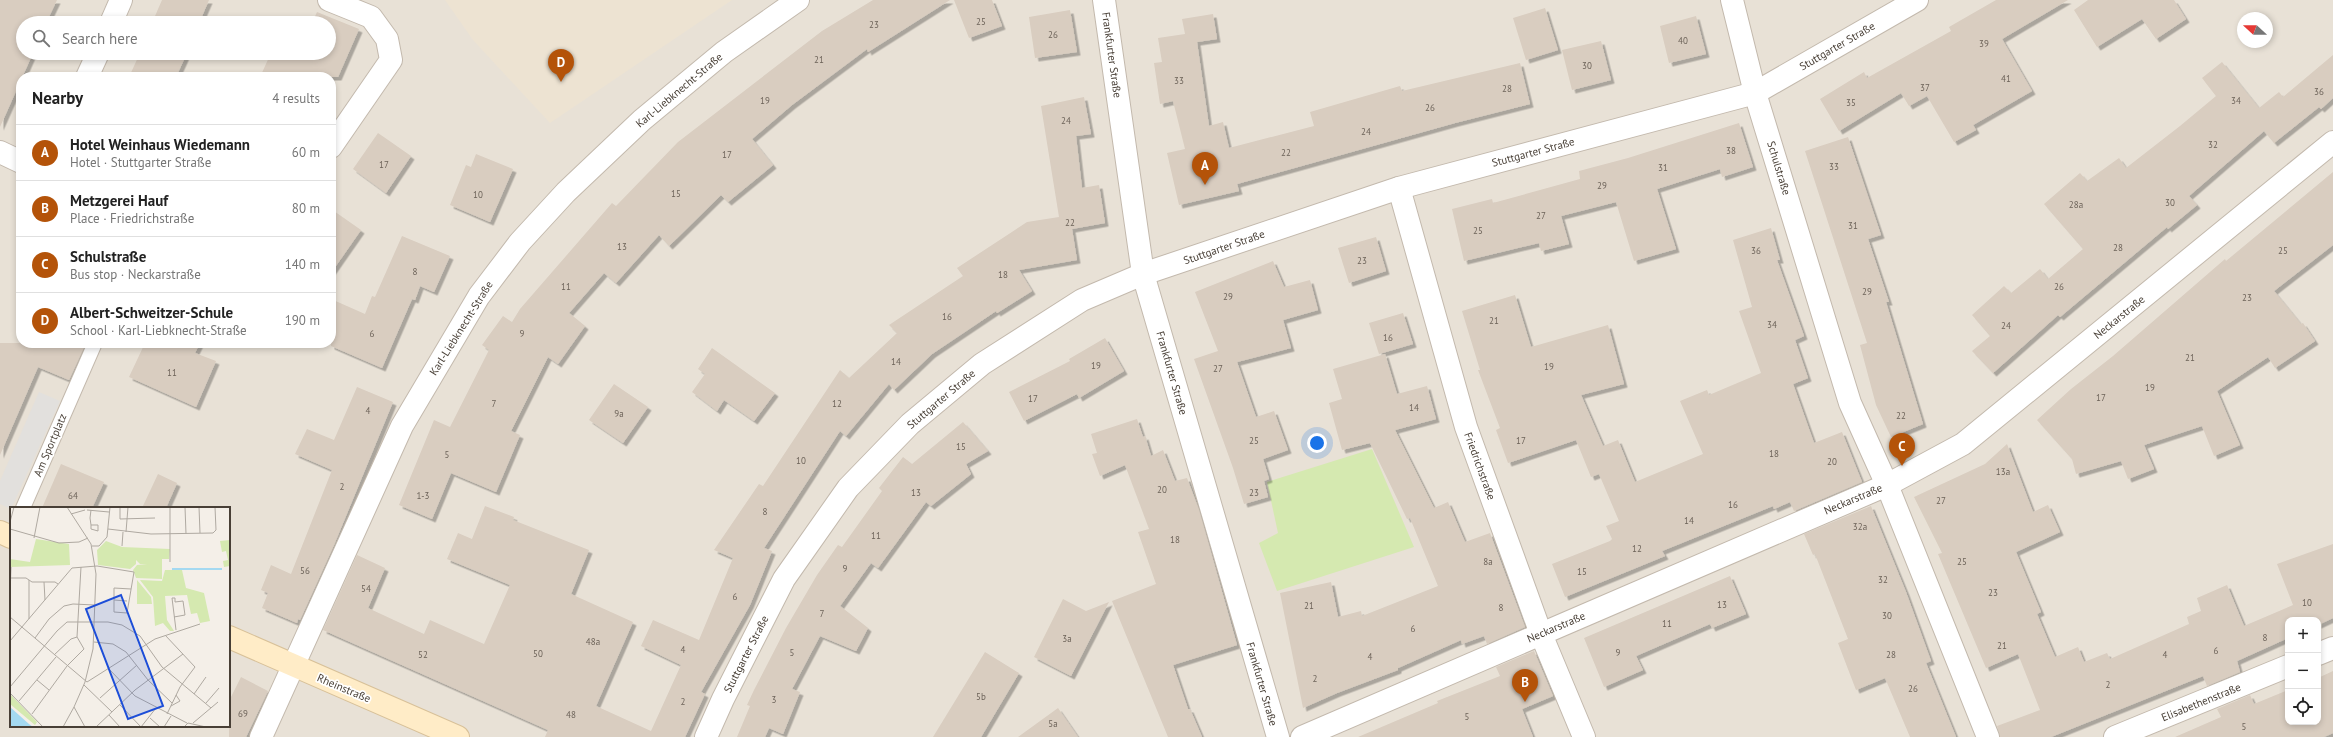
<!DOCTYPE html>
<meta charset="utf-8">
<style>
:root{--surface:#fff;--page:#f2f2f2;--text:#222;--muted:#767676;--line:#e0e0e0;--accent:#b45309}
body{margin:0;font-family:"PT Sans",sans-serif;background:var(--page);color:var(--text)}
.controls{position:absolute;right:12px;bottom:12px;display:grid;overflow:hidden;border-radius:8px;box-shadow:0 2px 6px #0003}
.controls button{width:36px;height:36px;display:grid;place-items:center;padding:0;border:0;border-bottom:1px solid var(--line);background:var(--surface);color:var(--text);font:20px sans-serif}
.compass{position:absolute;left:2237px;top:12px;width:36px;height:36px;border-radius:50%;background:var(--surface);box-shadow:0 2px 6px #0003;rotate:291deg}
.you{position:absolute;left:1317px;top:443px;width:14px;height:14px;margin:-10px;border:3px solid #fff;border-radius:50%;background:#1a73e8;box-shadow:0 0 0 6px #1a73e833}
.badge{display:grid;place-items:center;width:26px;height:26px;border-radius:50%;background:var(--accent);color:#fff;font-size:13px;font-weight:700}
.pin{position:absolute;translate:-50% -33px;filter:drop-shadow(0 1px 2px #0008)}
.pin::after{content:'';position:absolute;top:21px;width:14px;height:12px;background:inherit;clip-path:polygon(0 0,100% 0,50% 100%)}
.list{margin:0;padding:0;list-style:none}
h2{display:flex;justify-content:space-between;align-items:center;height:52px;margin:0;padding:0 16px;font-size:17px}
h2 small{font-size:13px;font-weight:400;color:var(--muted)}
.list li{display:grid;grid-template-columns:26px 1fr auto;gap:12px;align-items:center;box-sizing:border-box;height:56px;padding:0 16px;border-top:1px solid var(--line)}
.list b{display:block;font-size:15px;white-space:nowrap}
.list p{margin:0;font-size:13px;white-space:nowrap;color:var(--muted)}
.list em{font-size:13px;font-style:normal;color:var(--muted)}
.icon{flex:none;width:22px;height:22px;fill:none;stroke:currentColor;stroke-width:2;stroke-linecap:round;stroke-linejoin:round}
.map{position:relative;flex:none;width:2333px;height:737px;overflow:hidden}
.search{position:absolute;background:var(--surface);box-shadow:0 2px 6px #0003;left:16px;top:16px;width:320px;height:44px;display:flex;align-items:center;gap:10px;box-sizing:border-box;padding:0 14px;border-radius:22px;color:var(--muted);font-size:15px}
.panel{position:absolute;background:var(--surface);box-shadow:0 2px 6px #0003;left:16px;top:72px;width:320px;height:276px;border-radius:16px}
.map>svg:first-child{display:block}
.residential{fill:#e8e1d6;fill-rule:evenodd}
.education{fill:#ede3d2}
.green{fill:#d5e9b0}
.parking{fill:#e2e0dd}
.building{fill:#d9cdc0;filter:url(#shadow)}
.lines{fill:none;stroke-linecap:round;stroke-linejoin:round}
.service-casing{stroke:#c3b9ad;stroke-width:16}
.minor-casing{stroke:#c3b9ad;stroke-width:24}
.secondary-casing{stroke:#d8c199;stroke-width:24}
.service{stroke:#fff;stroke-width:14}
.minor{stroke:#fff;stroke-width:22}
.secondary{stroke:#ffecc7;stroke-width:22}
.labels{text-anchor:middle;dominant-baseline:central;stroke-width:3.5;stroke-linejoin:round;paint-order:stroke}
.number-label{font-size:9px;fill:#6c6258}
.street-label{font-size:11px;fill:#483f36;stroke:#fff}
.inset-river{fill:none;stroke:#a4d9f1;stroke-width:2}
.inset-road{fill:none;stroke:#afa9a1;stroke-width:1}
.view{fill:#1d4ed8;fill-opacity:0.15;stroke:#1d4ed8;stroke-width:2}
.inset-edge{fill:none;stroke:#483f36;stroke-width:2}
</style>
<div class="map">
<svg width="2333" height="737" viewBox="0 0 2333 737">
<defs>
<filter id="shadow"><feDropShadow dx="3.5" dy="3.5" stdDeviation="0" flood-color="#0004"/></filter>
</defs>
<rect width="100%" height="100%" fill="#f4efe8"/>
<path class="residential" d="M0,0H2333V737H0ZM2243,18H2267V42H2243ZM23,23H329V53H23ZM21,77H331V343H21ZM11,508H229V726H11ZM2288,620H2318V722H2288Z"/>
<path class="education" d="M445,0H732L550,123L473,40Z"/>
<path class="green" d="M1372,449L1414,547L1277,591L1259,543L1278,533L1267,482Z"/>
<path class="parking" d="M39,392L60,401L11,509L0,504V481Z"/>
<g class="building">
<path d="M0,0H57L46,23H23V53H33L0,127Z"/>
<path d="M162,0H209L199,23H152Z"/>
<path d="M873,0H950L868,52L867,49L792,105L752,139L773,165L728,202L721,195L669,246L659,235L616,283L604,273L569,313L585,326L558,364L548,357L511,431L520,435L496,492L451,473L432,519L399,505L434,420L450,427L489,350L482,345L503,316L512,322L520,309L612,203L616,206L678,142L822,31Z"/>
<path d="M954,0H992L1002,26L969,38Z"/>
<path d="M1996,0H2068L2002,39L2032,91L1973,125L1976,130L1954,142L1927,96L1909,106L1901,93L1839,131L1820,99L1864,72L1867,78L1951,31L1949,27Z"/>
<path d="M2088,0H2174L2186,19L2156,39L2142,19L2097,47L2074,10Z"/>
<path d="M1545,8L1558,50L1526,60L1513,18Z"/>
<path d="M1070,10L1077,52L1035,58L1029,17Z"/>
<path d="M317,12L359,29L338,77H260L271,53H329V23H312Z"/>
<path d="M1213,14L1217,39L1197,42L1209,126L1223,122L1229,148L1314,126L1310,112L1400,86L1402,91L1520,63L1530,104L1455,123L1237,184L1239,191L1179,205L1167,153L1185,149L1173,101L1160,104L1154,63L1162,62L1158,38L1185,34L1182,19Z"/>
<path d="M1696,16L1706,54L1669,63L1660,26Z"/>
<path d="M1601,41L1611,80L1572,90L1562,50Z"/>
<path d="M140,53H187L176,77H129Z"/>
<path d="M2333,55V98L2321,109L2319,107L2274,143L2264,131L2189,196L2197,205L2168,229L2167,227L2060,317L2058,315L1993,373L1972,351L1990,336L1972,315L2004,286L2011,293L2040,269L2048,279L2083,249L2044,204L2080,173L2087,181L2119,158L2126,168L2180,126L2216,96L2202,78L2222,62L2259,108L2279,92L2283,97Z"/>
<path d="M1084,97L1091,134L1076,136L1082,188L1099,185L1105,223L1072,229L1077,260L1019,270L1032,291L997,313L996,311L932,354L894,390L889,384L846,436L840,431L764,548L772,551L750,605L701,692L705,694L685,737H545L548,730L323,630L357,555L385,568L368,608L424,634L430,620L484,644L510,585L447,559L458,533L472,539L485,506L514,517L513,520L589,550L571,594L633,622L596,706L651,731L681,665L641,646L653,620L699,640L733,558L714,550L759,484L763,486L840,370L849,378L897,333L889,325L963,276L957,268L1027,222L1059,217L1041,106Z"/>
<path d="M1739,123L1753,167L1722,177L1720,169L1657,189L1676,249L1634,261L1616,202L1561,216L1569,244L1541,251L1539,243L1464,261L1452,209L1492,199L1493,203L1580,179L1579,171L1628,158Z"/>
<path d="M378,133L411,156L386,193L353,169Z"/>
<path d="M1848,137L1881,235L1868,239L1889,302H1886L1923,424L1891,437L1876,405L1860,345L1867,343L1805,151Z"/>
<path d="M476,154L513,169L490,222L450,205L466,165L471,167Z"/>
<path d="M2333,172V245L2274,291L2301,324L2303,323L2315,341L2275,368L2268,357L2217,391L2240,445L2214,456L2202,426L2144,445L2154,469L2128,479L2121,461L2076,474L2072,459L2037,420L2071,389L2113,356L2225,259L2226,261Z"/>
<path d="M331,209L361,230L331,273Z"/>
<path d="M1771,228L1780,260H1777L1804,336L1795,340L1808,378L1793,384L1814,443L1842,432L1862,482L1794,511L1790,502L1774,509L1773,506L1662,551L1665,556L1565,597L1552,564L1610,541L1612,539L1606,526L1619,521L1599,474L1591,477L1576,440L1508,463L1496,430L1500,428L1478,370H1480L1462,311L1515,295L1531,347L1608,325L1624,384L1581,395L1603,446L1618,440L1635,482L1703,454L1680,401L1707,390L1709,395L1761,373L1739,311L1752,307L1733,240Z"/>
<path d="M402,236L450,256L434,292L420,286L415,300L412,299L382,368L331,346V299L365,314L372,296L375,297Z"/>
<path d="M1376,237L1386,271L1349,283L1338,248Z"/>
<path d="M1273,261L1284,287L1310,280L1318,310L1283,320L1291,348L1237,362L1256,417L1274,411L1288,450L1263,459L1269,479L1264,481L1268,497L1244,504L1233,468L1194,359L1218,351L1195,292Z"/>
<path d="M1403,313L1413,344L1379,354L1369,323Z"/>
<path d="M1105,338L1124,371L1079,398L1077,394L1024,421L1009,392L1070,361L1069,359Z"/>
<path d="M0,343H86L69,380L38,367L0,455Z"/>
<path d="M145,343H200L195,353L216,361L196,407L129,377Z"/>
<path d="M712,348L775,393L754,421L724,400L717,411L692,392L705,374L698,369Z"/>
<path d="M1385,354L1397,394L1427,386L1436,419L1395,430L1434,508L1448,502L1465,542L1490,533L1525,627L1487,644L1484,636L1462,644L1461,640L1398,668V670L1337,693L1303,708L1280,593L1331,582L1338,617L1361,611L1362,616L1438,586L1410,518L1407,519L1370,443L1342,450L1329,403L1342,399L1333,369Z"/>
<path d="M614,384L648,407L623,443L589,420Z"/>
<path d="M357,387L393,402L334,545L300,620L298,619L297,623L262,608L268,593L261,590L271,565L291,574L332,470L295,454L307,429L334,440Z"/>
<path d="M1137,419L1143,437L1145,436L1151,456L1163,450L1175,481L1187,478L1199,510L1237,645L1173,665L1188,709H1190L1202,737H1168L1112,601L1156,584L1138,532L1149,529L1125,465L1100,476L1092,454L1097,453L1091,434Z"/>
<path d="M963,422L988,451L966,464L971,474L931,506L926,502L878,568L871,563L840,606L868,628L856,651L820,636L792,689L800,692L783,734L769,728L765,737H737L750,706L747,705L754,690L786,628L817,575L838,545L842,547L882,491L879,488L903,457L912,464Z"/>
<path d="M2007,444L2033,512L2048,505L2060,532L2016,552L2041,612L2037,614L2055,657L2078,647L2084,662L2107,653L2110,659L2189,624L2187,617L2201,611L2197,598L2227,585L2244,626L2293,605L2277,564L2333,544V618L2318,625V620H2288V638L2237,661L2240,672L2207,686L2203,676L2051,737H2000L1997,726L2040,710L2018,654L1986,668L1938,554L1942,553L1914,497L1985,464Z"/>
<path d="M61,464L104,482L92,508H42Z"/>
<path d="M158,474L177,483L166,508H142Z"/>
<path d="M1871,506L1906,592L1931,661L1926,663L1956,737H1910L1885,678L1856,690L1838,643L1848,639L1815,554L1813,555L1804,534Z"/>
<path d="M1730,576L1746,614L1712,628L1710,624L1636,656L1643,670L1604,687L1584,638Z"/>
<path d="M1063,599L1086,611L1109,602L1071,676L1034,657Z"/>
<path d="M1534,651L1553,696L1522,709L1533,737H1358L1438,703L1437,701L1500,676L1496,667Z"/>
<path d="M985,652L1019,673L981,737H933Z"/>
<path d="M2333,671V733L2324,737H2175L2221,717L2217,709L2250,695L2254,704L2288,690V722H2318V678Z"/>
<path d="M241,677L268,691L246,737H229V701Z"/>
<path d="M1058,708L1078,737H1018Z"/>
</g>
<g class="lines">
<g class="service-casing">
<path id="service" d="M23,508L95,343"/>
</g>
<g class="minor-casing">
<g id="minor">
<path d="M329,0L371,17L387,39L391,60L331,147"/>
<path d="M1104,0L1143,274L1278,737"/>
<path d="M1732,0L1755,93L1850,403L1887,485L1988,737"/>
<path d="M111,23L121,0"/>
<path d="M87,77L98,53"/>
<path d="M0,152L21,162"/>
<path d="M1399,188L1466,427L1541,634L1584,737"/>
<path d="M2318,654L2333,648"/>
<path d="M261,737L402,426L479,296L520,242L566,192L642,120L724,52L798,0"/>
<path d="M706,737L723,699L784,579L848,488L910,424L982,364L1082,300L1143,274L1399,188L1755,93L1917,0"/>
<path d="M1302,737L1887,485L1963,444L2333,142"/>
<path d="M2115,737L2288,666"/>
</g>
</g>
<g class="secondary-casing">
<g id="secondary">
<path d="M0,532L11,537"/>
<path d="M229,637L458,737"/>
</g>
</g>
<use href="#service" class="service"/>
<use href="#minor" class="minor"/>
<use href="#secondary" class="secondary"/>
</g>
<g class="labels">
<g class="number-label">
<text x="981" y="21">25</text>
<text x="874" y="24">23</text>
<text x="1053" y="34">26</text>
<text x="1683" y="40">40</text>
<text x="1984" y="43">39</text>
<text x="819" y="59">21</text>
<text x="1587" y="65">30</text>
<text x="2006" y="78">41</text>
<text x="1179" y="80">33</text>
<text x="1925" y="87">37</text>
<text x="1507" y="88">28</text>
<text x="2319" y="91">36</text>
<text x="765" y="100">19</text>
<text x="2236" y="100">34</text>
<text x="1851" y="102">35</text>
<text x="1430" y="107">26</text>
<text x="1066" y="120">24</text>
<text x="1366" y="131">24</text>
<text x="2213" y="144">32</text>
<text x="1731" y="150">38</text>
<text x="1286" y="152">22</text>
<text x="727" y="154">17</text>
<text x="384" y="164">17</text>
<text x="1834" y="166">33</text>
<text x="1663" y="167">31</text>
<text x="1602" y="185">29</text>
<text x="676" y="193">15</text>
<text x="478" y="194">10</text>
<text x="2170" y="202">30</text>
<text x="2076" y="204">28a</text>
<text x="1541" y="215">27</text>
<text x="1070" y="222">22</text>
<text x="1853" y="225">31</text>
<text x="1478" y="230">25</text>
<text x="622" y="246">13</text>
<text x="2118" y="247">28</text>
<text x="1756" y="250">36</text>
<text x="2283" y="250">25</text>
<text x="1362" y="260">23</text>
<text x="415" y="271">8</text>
<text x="1003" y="274">18</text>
<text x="566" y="286">11</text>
<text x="2059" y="286">26</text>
<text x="1867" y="291">29</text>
<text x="1228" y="296">29</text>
<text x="2247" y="297">23</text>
<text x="947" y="316">16</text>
<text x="1494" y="320">21</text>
<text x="1772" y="324">34</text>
<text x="2006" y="325">24</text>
<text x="372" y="333">6</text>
<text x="522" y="333">9</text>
<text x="1388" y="337">16</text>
<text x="2190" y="357">21</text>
<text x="896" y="361">14</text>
<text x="1096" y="365">19</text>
<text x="1549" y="366">19</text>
<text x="1218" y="368">27</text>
<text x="172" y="372">11</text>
<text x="2150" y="387">19</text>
<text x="2101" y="397">17</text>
<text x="1033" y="398">17</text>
<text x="494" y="403">7</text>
<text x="837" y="403">12</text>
<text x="1414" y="407">14</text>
<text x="368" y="410">4</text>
<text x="619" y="413">9a</text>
<text x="1901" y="415">22</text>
<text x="1254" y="440">25</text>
<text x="1521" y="440">17</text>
<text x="961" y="446">15</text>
<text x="1774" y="453">18</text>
<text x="447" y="454">5</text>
<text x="801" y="460">10</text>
<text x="1832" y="461">20</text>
<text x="2003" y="471">13a</text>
<text x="342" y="486">2</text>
<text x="1162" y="489">20</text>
<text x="916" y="492">13</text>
<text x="1254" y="492">23</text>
<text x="73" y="495">64</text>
<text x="423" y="495">1-3</text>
<text x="1941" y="500">27</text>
<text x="1733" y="504">16</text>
<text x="765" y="511">8</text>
<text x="1689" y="520">14</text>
<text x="1860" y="526">32a</text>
<text x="876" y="535">11</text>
<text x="1175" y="539">18</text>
<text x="1637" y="548">12</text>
<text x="1488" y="561">8a</text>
<text x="1962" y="561">25</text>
<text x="845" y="568">9</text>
<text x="305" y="570">56</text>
<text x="1582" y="571">15</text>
<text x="1883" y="579">32</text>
<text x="366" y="588">54</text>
<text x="1993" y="592">23</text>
<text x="735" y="596">6</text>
<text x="2307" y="602">10</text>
<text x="1722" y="604">13</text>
<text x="1309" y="605">21</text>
<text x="1501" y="607">8</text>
<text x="822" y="613">7</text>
<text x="1887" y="615">30</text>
<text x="1667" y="623">11</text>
<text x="1413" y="628">6</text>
<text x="2265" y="637">8</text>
<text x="1067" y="638">3a</text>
<text x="593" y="641">48a</text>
<text x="2002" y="645">21</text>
<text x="683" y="649">4</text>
<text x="2216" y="650">6</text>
<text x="792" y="652">5</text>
<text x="1618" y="652">9</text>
<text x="538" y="653">50</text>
<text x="423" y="654">52</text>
<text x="1891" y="654">28</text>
<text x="2165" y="654">4</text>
<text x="1370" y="656">4</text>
<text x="1315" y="678">2</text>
<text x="2108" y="684">2</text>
<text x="1913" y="688">26</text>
<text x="981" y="696">5b</text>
<text x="774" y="699">3</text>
<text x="683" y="701">2</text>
<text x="243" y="713">69</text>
<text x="571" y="714">48</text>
<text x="1467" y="716">5</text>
<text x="1053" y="723">5a</text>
<text x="2244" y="726">5</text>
</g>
<g class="street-label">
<text transform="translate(1837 46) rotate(-30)">Stuttgarter Straße</text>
<text transform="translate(1112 55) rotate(82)">Frankfurter Straße</text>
<text transform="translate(679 90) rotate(-40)">Karl-Liebknecht-Straße</text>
<text transform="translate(1533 152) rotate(-15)">Stuttgarter Straße</text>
<text transform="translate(1779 168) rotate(73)">Schulstraße</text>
<text transform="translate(1224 247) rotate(-19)">Stuttgarter Straße</text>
<text transform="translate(2119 317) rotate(-39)">Neckarstraße</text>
<text transform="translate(461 328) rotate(-58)">Karl-Liebknecht-Straße</text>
<text transform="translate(1172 373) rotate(74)">Frankfurter Straße</text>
<text transform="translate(941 399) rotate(-40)">Stuttgarter Straße</text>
<text transform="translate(50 445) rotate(-67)">Am Sportplatz</text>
<text transform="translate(1480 466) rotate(70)">Friedrichstraße</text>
<text transform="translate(1853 499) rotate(-23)">Neckarstraße</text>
<text transform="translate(1556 627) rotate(-23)">Neckarstraße</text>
<text transform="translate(746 654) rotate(-63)">Stuttgarter Straße</text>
<text transform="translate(1262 684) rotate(74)">Frankfurter Straße</text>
<text transform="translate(344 688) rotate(23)">Rheinstraße</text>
<text transform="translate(2201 702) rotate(-22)">Elisabethenstraße</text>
</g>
</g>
<g transform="translate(10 507)">
<rect width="220" height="220" fill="#f4efe8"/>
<path d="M26,32L59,37L60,58L0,60V52L20,55ZM220,33V59L214,60L213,54L218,53L216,44L212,45L210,34ZM96,34L112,40L160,42L159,52H148H152V72L126,71L123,63L127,58L137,57H130L126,53V57L120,62L88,58L87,43ZM155,63H172L176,81L194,86L200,114L190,116L187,106L181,107L177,88L155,89L157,113L164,124H160L153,116L145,119L143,90L130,73L152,74ZM127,73L141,90L142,97H127ZM0,187L27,215L25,218L0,197Z" fill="#d5e9b0"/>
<path d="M0,200L19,217L23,220H0Z" fill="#a4d9f1"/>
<path class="inset-river" d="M162,62H212"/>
<path class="inset-road" d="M57,0L81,37L86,67L83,142L75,175L64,200L75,220M110,0V12L145,11M175,0L176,27M189,0L190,26M77,3L99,5M61,7L75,3M0,15L4,0M81,18H88V24L81,22V18L80,11L81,3M0,22L49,36L69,35L78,31M98,22L141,27L203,26L206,23L205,0M116,25L118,0M24,31L30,0M82,39H89L97,30L100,0M112,39L113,25M160,55V0M71,60L67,130L74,142M0,71H16L22,75H45L48,77M34,75L35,93M0,89L1,60M104,93L117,94M165,95V91H162L166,123M0,110L77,175L145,132L190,117M164,110L175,108L173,94L165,95M19,112V73M155,128L185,160L170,180L157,207M25,131L39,112L54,99L63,97L85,98M0,134L62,61L87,59L124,65L117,106L104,105V81L121,82M84,135L103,137L116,145L138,173L162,196M44,148L61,132L67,130M99,162L125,189L177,216M27,173L39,183M74,178L102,205M0,180L47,124L57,115H98L112,118L130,129L152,160L201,201M0,186L33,220M184,187L196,170M90,191L127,158M9,194L46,150M196,196L209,181M110,198L131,220M161,199L170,194L166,188M22,207L57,159L74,142M99,208L110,220M140,211L150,220M183,216L208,195M53,220L64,200M86,220L125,183L173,147M131,220L146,201M154,220L161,209M174,220L178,216L196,220"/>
<path class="view" d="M111,88L153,199L118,212L76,102Z"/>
<rect width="220" height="220" class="inset-edge"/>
</g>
</svg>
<div class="controls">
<button>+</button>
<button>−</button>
<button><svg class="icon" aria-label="locate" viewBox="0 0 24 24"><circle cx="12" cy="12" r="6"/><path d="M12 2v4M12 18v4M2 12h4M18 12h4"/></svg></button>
</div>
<svg class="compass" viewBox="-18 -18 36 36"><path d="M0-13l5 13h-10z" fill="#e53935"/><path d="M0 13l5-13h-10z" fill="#767676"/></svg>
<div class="you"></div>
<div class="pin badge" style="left:1205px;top:185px">A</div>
<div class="pin badge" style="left:1525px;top:702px">B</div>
<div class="pin badge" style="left:1902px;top:466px">C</div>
<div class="pin badge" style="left:561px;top:82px">D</div>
<div class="search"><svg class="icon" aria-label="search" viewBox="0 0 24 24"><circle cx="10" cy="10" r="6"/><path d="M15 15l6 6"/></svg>Search here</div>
<section class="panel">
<h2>Nearby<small>4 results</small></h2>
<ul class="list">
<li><span class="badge">A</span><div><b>Hotel Weinhaus Wiedemann</b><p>Hotel · Stuttgarter Straße</p></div><em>60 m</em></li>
<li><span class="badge">B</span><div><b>Metzgerei Hauf</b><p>Place · Friedrichstraße</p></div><em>80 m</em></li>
<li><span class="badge">C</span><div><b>Schulstraße</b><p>Bus stop · Neckarstraße</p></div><em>140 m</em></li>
<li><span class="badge">D</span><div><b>Albert-Schweitzer-Schule</b><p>School · Karl-Liebknecht-Straße</p></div><em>190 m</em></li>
</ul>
</section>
</div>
